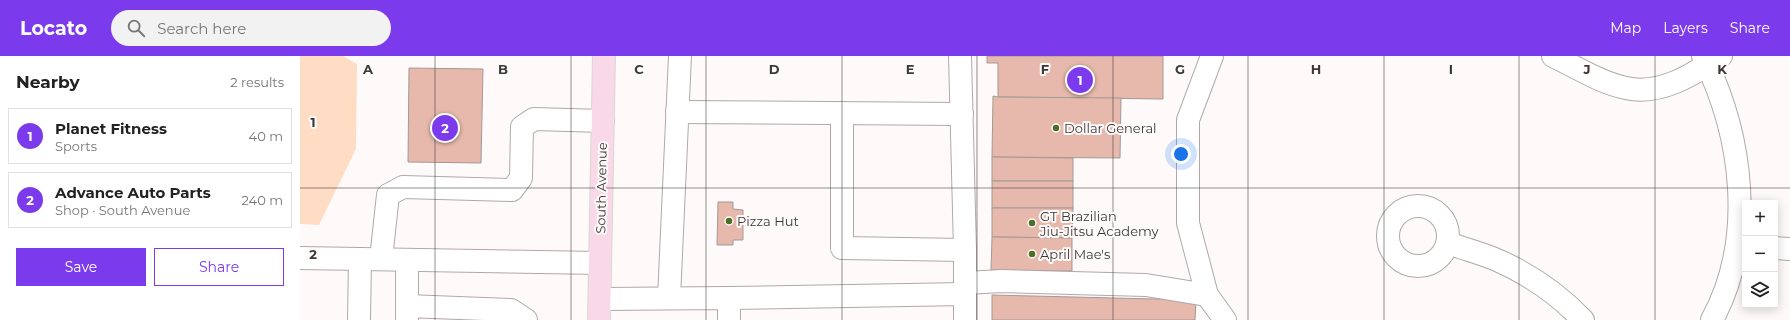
<!DOCTYPE html>
<meta charset="utf-8">
<style>
:root{--surface:#fff;--page:#f2f2f2;--text:#222;--muted:#767676;--line:#e0e0e0;--accent:#7c3aed}
body{margin:0;font-family:Montserrat,sans-serif;background:var(--page);color:var(--text)}
.controls{position:absolute;right:12px;bottom:12px;display:grid;overflow:hidden;border-radius:0px;box-shadow:0 2px 10px #0003}
.controls button{width:36px;height:36px;display:grid;place-items:center;padding:0;border:0;border-bottom:1px solid var(--line);background:var(--surface);color:var(--text);font:20px sans-serif}
.you{position:absolute;left:881px;top:98px;width:14px;height:14px;margin:-10px;border:3px solid #fff;border-radius:50%;background:#1a73e8;box-shadow:0 0 0 6px #1a73e833}
.badge{display:grid;place-items:center;width:26px;height:26px;border-radius:50%;background:var(--accent);color:#fff;font-size:13px;font-weight:700}
.pin{position:absolute;translate:-50% -50%;border:2px solid #fff;box-shadow:0 1px 4px #0006}
.list{margin:0;padding:0;list-style:none}
h2{display:flex;justify-content:space-between;align-items:center;height:52px;margin:0;padding:0 16px;font-size:17px}
h2 small{font-size:13px;font-weight:400;color:var(--muted)}
.list li{display:grid;grid-template-columns:26px 1fr auto;gap:12px;align-items:center;box-sizing:border-box;height:56px;margin:0 8px 8px;padding:0 8px;border:1px solid var(--line);border-radius:0px}
.list b{display:block;font-size:15px;white-space:nowrap}
.list p{margin:0;font-size:13px;white-space:nowrap;color:var(--muted)}
.list em{font-size:13px;font-style:normal;color:var(--muted)}
.actions{display:flex;gap:8px;padding:12px 16px}
.actions a{flex:1;padding:9px 0;border:1px solid var(--accent);border-radius:0px;text-align:center;font-size:14px;color:var(--accent)}
.actions .main{background:var(--accent);color:#fff}
.icon{flex:none;width:22px;height:22px;fill:none;stroke:currentColor;stroke-width:2;stroke-linecap:round;stroke-linejoin:round}
.map{position:relative;flex:none;width:1490px;height:264px;overflow:hidden}
header{display:flex;align-items:center;gap:24px;box-sizing:border-box;height:56px;padding:0 20px;background:var(--accent);color:#fff}
header strong{font-size:19px}
nav{display:flex;gap:22px;margin-inline-start:auto;font-size:14px}
.search{width:280px;height:36px;background:var(--page);display:flex;align-items:center;gap:10px;box-sizing:border-box;padding:0 14px;border-radius:22px;color:var(--muted);font-size:15px}
main{display:flex}
aside{flex:1;background:var(--surface)}
.map>svg:first-child{display:block}
.green{fill:#feddc4}
.building{fill:#e6b9ac;stroke:#a39996}
.lines{fill:none;stroke-linecap:round;stroke-linejoin:round}
.minor-casing{stroke:#b2a7a8;stroke-width:24}
.major-casing{stroke:#d8d7d7;stroke-width:24}
.minor{stroke:#fff;stroke-width:22}
.major{stroke:#f9d8e8;stroke-width:22}
.grid{fill:none;stroke:#3c3838;stroke-width:1;stroke-opacity:0.55}
.poi-dot{fill:#4d6e25;stroke:#fffafa;stroke-width:1.5}
.labels{text-anchor:middle;dominant-baseline:central;stroke-width:4;stroke-linejoin:round;paint-order:stroke}
.poi-label{font-size:13px;fill:#3c3838;stroke:#fffafa;text-anchor:start}
.street-label{font-size:13px;fill:#3c3838;stroke:#fffafa}
.grid-label{font-size:13px;text-anchor:middle;font-weight:bold;fill:#3c3838;stroke:#fffafa;stroke-width:4;stroke-linejoin:round;paint-order:stroke}
</style>
<header>
<strong>Locato</strong>
<div class="search"><svg class="icon" aria-label="search" viewBox="0 0 24 24"><circle cx="10" cy="10" r="6"/><path d="M15 15l6 6"/></svg>Search here</div>
<nav><a>Map</a><a>Layers</a><a>Share</a></nav>
</header>
<main>
<aside>
<h2>Nearby<small>2 results</small></h2>
<ul class="list">
<li><span class="badge">1</span><div><b>Planet Fitness</b><p>Sports</p></div><em>40 m</em></li>
<li><span class="badge">2</span><div><b>Advance Auto Parts</b><p>Shop · South Avenue</p></div><em>240 m</em></li>
</ul>
<div class="actions"><a class="main">Save</a><a>Share</a></div>
</aside>
<div class="map">
<svg width="1490" height="264" viewBox="0 0 1490 264">
<rect width="100%" height="100%" fill="#fffafa"/>
<path class="green" d="M0,0H43L57,8L56,93L19,169L0,168Z"/>
<g class="building">
<path d="M687,0H863V43L698,41V7H687Z"/>
<path d="M109,12L183,13L181,107L108,106Z"/>
<path d="M693,40L698,41L821,42L820,102L692,101Z"/>
<path d="M692,101L773,102V125H692Z"/>
<rect x="692" y="125" width="81" height="27"/>
<path d="M418,146H433V153L443,154V184H433V189H417Z"/>
<path d="M692,152H773L772,182L692,181Z"/>
<path d="M692,181L772,182V215L691,214Z"/>
<path d="M692,239L896,244L895,264H692Z"/>
</g>
<g class="lines">
<g class="minor-casing">
<g id="minor">
<path d="M660,0L665,194V264"/>
<path d="M1253,0C1276,11 1301,27 1326,32C1360,40 1394,18 1421,0"/>
<path d="M1403,0C1443,80 1456,183 1412,264"/>
<path d="M377,56L662,58"/>
<path d="M542,57V192L665,194"/>
<circle cx="1118" cy="180" r="30"/>
<path d="M1148,187C1164,193 1181,197 1197,204C1229,218 1259,239 1283,264"/>
<path d="M1475,192L1490,193"/>
<path d="M0,202L300,207"/>
<path d="M81,203L88,139L103,131L212,134L221,122L222,71L234,63L303,65"/>
<path d="M665,227L702,225L846,229L907,239L925,264"/>
<path d="M907,239L888,167V64L912,0"/>
<path d="M369,242L380,0"/>
<path d="M429,242L665,238"/>
<path d="M300,243L429,242V264"/>
<path d="M107,250L211,254L226,264"/>
<path d="M59,264L60,203"/>
<path d="M107,264V204"/>
</g>
</g>
<g class="major-casing">
<path id="major" d="M299,264L304,0"/>
</g>
<use href="#minor" class="minor"/>
<use href="#major" class="major"/>
</g>
<path class="grid" d="M135,0V264M271,0V264M406,0V264M542,0V264M677,0V264M813,0V264M948,0V264M1084,0V264M1219,0V264M1355,0V264M0,132H1490"/>
<g class="poi-dot">
<circle cx="756" cy="72" r="4"/>
<circle cx="429" cy="165" r="4"/>
<circle cx="732" cy="167" r="4"/>
<circle cx="732" cy="198" r="4"/>
</g>
<g class="labels">
<g class="poi-label">
<text x="764" y="72">Dollar General</text>
<text x="740" y="160">GT Brazilian<tspan x="740" dy="15">Jiu-Jitsu Academy</tspan></text>
<text x="437" y="165">Pizza Hut</text>
<text x="740" y="198">April Mae's</text>
</g>
<g class="street-label">
<text transform="translate(301 132) rotate(-89)">South Avenue</text>
</g>
</g>
<g class="grid-label">
<text x="68" y="18">A</text>
<text x="203" y="18">B</text>
<text x="339" y="18">C</text>
<text x="474" y="18">D</text>
<text x="610" y="18">E</text>
<text x="745" y="18">F</text>
<text x="880" y="18">G</text>
<text x="1016" y="18">H</text>
<text x="1151" y="18">I</text>
<text x="1287" y="18">J</text>
<text x="1422" y="18">K</text>
<text x="13" y="71">1</text>
<text x="13" y="203">2</text>
</g>
</svg>
<div class="controls">
<button>+</button>
<button>−</button>
<button><svg class="icon" aria-label="layers" viewBox="0 0 24 24"><path d="M12 4l9 5-9 5-9-5zM3 14l9 5 9-5"/></svg></button>
</div>
<div class="you"></div>
<div class="pin badge" style="left:780px;top:24px">1</div>
<div class="pin badge" style="left:145px;top:72px">2</div>
</div>
</main>
